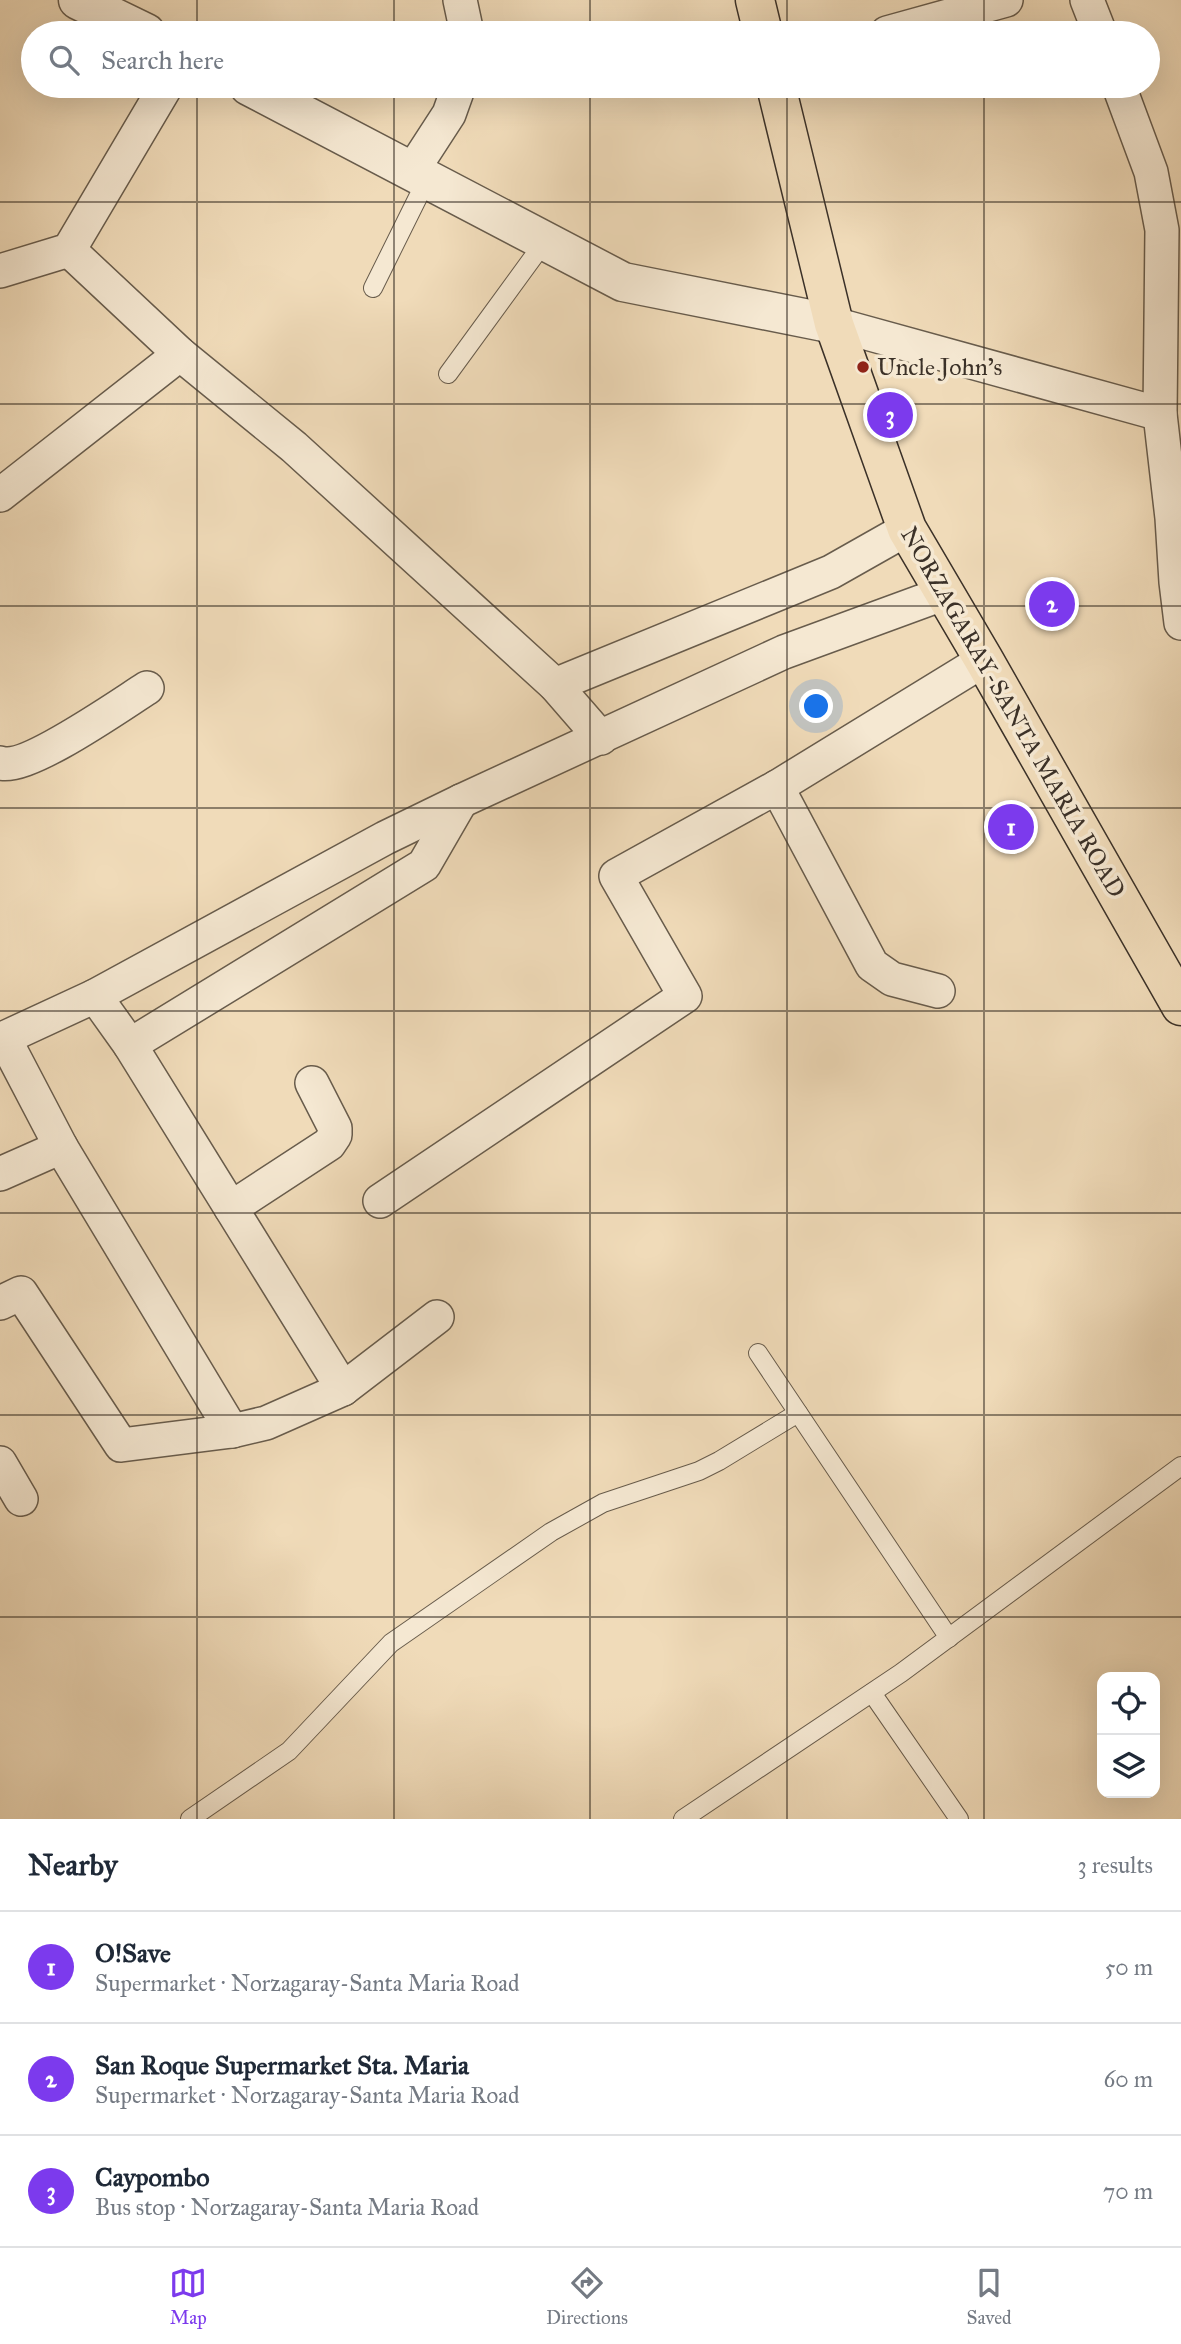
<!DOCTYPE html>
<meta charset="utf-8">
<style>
:root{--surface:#fff;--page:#f2f2f3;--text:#1f2937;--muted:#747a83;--line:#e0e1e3;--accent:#7c3aed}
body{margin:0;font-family:"IM FELL Great Primer",serif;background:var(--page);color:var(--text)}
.controls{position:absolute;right:21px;bottom:21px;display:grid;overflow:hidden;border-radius:14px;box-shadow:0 7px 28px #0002}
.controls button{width:63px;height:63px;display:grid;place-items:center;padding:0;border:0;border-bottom:2px solid var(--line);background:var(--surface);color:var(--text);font:35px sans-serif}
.you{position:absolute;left:817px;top:707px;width:24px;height:24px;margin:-18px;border:5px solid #fff;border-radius:50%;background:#1a73e8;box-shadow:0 0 0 10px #1a73e833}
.badge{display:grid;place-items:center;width:46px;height:46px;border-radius:50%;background:var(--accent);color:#fff;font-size:23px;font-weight:700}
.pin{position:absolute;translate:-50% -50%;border:4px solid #fff;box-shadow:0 2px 7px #0006}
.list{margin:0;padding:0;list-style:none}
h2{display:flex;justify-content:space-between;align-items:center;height:91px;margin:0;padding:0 28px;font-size:30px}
h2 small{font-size:23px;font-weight:400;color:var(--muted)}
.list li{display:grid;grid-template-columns:46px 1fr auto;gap:21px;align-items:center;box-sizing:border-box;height:112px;padding:0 28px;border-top:2px solid var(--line)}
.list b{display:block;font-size:26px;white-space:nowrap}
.list p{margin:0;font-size:23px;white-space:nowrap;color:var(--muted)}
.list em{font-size:23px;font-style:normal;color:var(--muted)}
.icon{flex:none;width:38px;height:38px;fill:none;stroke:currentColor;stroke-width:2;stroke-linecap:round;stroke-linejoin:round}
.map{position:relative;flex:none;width:1181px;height:1819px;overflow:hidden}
.search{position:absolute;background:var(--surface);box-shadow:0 7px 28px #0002;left:21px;right:21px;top:21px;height:77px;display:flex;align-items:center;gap:18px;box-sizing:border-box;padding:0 24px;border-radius:38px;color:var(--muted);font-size:26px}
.sheet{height:427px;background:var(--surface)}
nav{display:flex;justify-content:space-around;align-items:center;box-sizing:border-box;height:98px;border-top:2px solid var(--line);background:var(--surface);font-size:19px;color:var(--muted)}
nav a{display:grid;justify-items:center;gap:4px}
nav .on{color:var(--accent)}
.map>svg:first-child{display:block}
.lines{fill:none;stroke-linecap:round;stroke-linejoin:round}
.service-casing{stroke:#685c4c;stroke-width:20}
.minor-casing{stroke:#685c4c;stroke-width:36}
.tertiary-casing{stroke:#685c4c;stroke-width:41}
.primary-casing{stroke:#3b3128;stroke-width:41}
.service{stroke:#f5e8d2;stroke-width:18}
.minor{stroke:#f5e8d2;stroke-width:33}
.tertiary{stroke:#f5e8d2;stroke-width:38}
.primary{stroke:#f0dbb9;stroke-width:38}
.grid{fill:none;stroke:#3b3128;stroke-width:2;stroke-opacity:0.55}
.poi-dot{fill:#8f2418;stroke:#f5e8d2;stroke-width:2.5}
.labels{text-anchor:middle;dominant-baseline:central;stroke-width:7;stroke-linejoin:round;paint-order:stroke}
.poi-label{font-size:24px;fill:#3b3128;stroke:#f5e8d2;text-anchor:start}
.street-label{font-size:24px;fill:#3b3128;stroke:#f5e8d2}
</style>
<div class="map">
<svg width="1181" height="1819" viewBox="0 0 1181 1819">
<rect width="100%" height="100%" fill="#f0dbb9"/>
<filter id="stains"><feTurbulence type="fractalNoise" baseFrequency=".00286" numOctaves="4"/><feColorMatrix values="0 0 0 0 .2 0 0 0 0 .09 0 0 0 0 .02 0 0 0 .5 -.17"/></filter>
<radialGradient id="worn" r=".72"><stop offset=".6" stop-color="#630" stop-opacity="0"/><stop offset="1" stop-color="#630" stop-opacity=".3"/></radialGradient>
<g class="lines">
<g class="service-casing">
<g id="service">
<path d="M373,288L427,179"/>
<path d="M448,374L545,241"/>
<path d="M758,1353L949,1638"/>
<path d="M872,1693L959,1819"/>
<path d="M190,1819L289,1751L391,1643L551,1532L603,1503L699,1471L719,1461L798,1413"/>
<path d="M683,1819L901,1673L1181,1466"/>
</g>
</g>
<g class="minor-casing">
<g id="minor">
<path d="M460,0L467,33"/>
<path d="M1087,0L1100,33"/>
<path d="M887,33L1006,0"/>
<path d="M1119,86L1151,172L1162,230L1160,414L1172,518L1176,582L1181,623"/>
<path d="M412,171L449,114L459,86"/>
<path d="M69,250L180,354L294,447L555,685L601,738"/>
<path d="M0,271L69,250L166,86"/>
<path d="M834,324L1160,414"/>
<path d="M0,495L180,354"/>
<path d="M555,685L831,572L907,529"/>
<path d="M0,763C27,771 120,705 147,688"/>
<path d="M777,787L872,965L892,979L938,991"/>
<path d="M95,996L130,1045L343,1389"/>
<path d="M4,1038L61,1147L232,1431"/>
<path d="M0,1040L95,996L385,838L461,801L784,652L945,593"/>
<path d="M130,1045L424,865L461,801"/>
<path d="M0,1174L61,1147"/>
<path d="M380,1201L685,996L616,876L777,787L984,660"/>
<path d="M231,1208L329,1144L335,1135V1128L312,1083"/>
<path d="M0,1303L21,1293L121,1445L232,1431L266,1423L343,1389L437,1317"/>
<path d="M0,1463L21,1499"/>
</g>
</g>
<g class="tertiary-casing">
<g id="tertiary">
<path d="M78,0L146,33"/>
<path d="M249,86L623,282L834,324"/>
</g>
</g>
<g class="primary-casing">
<g id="primary">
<path d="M755,0L763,33"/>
<path d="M776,86L834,324L907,529L984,660L1181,1006"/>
</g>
</g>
<use href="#service" class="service"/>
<use href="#minor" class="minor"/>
<use href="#tertiary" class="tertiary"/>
<use href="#primary" class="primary"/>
</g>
<path class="grid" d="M197,0V33M394,0V33M590,0V33M787,0V33M984,0V33M197,86V1819M394,86V1819M590,86V1819M787,86V1819M984,86V1819M0,202H1181M0,404H1181M0,606H1181M0,808H1181M0,1011H1181M0,1213H1181M0,1415H1181M0,1617H1181"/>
<circle class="poi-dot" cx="863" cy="367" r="7"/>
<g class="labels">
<g class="poi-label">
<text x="877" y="367">Uncle John's</text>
</g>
<g class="street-label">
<text transform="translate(1013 712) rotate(60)">NORZAGARAY-SANTA MARIA ROAD</text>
</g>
</g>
<rect width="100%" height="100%" filter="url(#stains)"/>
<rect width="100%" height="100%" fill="url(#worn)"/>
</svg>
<div class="controls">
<button><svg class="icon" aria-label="locate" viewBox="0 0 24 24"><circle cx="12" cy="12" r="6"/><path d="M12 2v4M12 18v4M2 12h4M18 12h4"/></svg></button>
<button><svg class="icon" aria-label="layers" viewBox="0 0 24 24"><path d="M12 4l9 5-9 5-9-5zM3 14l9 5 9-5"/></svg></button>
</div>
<div class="you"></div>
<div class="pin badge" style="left:1011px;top:827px">1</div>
<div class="pin badge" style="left:1052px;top:604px">2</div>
<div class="pin badge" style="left:890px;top:415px">3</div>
<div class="search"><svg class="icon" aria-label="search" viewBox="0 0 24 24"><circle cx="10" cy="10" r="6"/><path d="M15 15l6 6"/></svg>Search here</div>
</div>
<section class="sheet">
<h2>Nearby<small>3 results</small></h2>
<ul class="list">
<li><span class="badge">1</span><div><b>O!Save</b><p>Supermarket · Norzagaray-Santa Maria Road</p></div><em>50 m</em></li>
<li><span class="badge">2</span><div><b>San Roque Supermarket Sta. Maria</b><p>Supermarket · Norzagaray-Santa Maria Road</p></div><em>60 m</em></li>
<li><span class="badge">3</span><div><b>Caypombo</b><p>Bus stop · Norzagaray-Santa Maria Road</p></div><em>70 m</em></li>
</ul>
</section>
<nav>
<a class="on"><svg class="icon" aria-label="map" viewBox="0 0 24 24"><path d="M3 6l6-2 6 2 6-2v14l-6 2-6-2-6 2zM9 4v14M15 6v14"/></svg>Map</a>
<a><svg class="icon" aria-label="directions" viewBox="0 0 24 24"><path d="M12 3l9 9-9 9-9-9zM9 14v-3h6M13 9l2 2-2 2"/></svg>Directions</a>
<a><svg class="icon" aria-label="saved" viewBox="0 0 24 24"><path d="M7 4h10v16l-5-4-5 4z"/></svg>Saved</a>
</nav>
